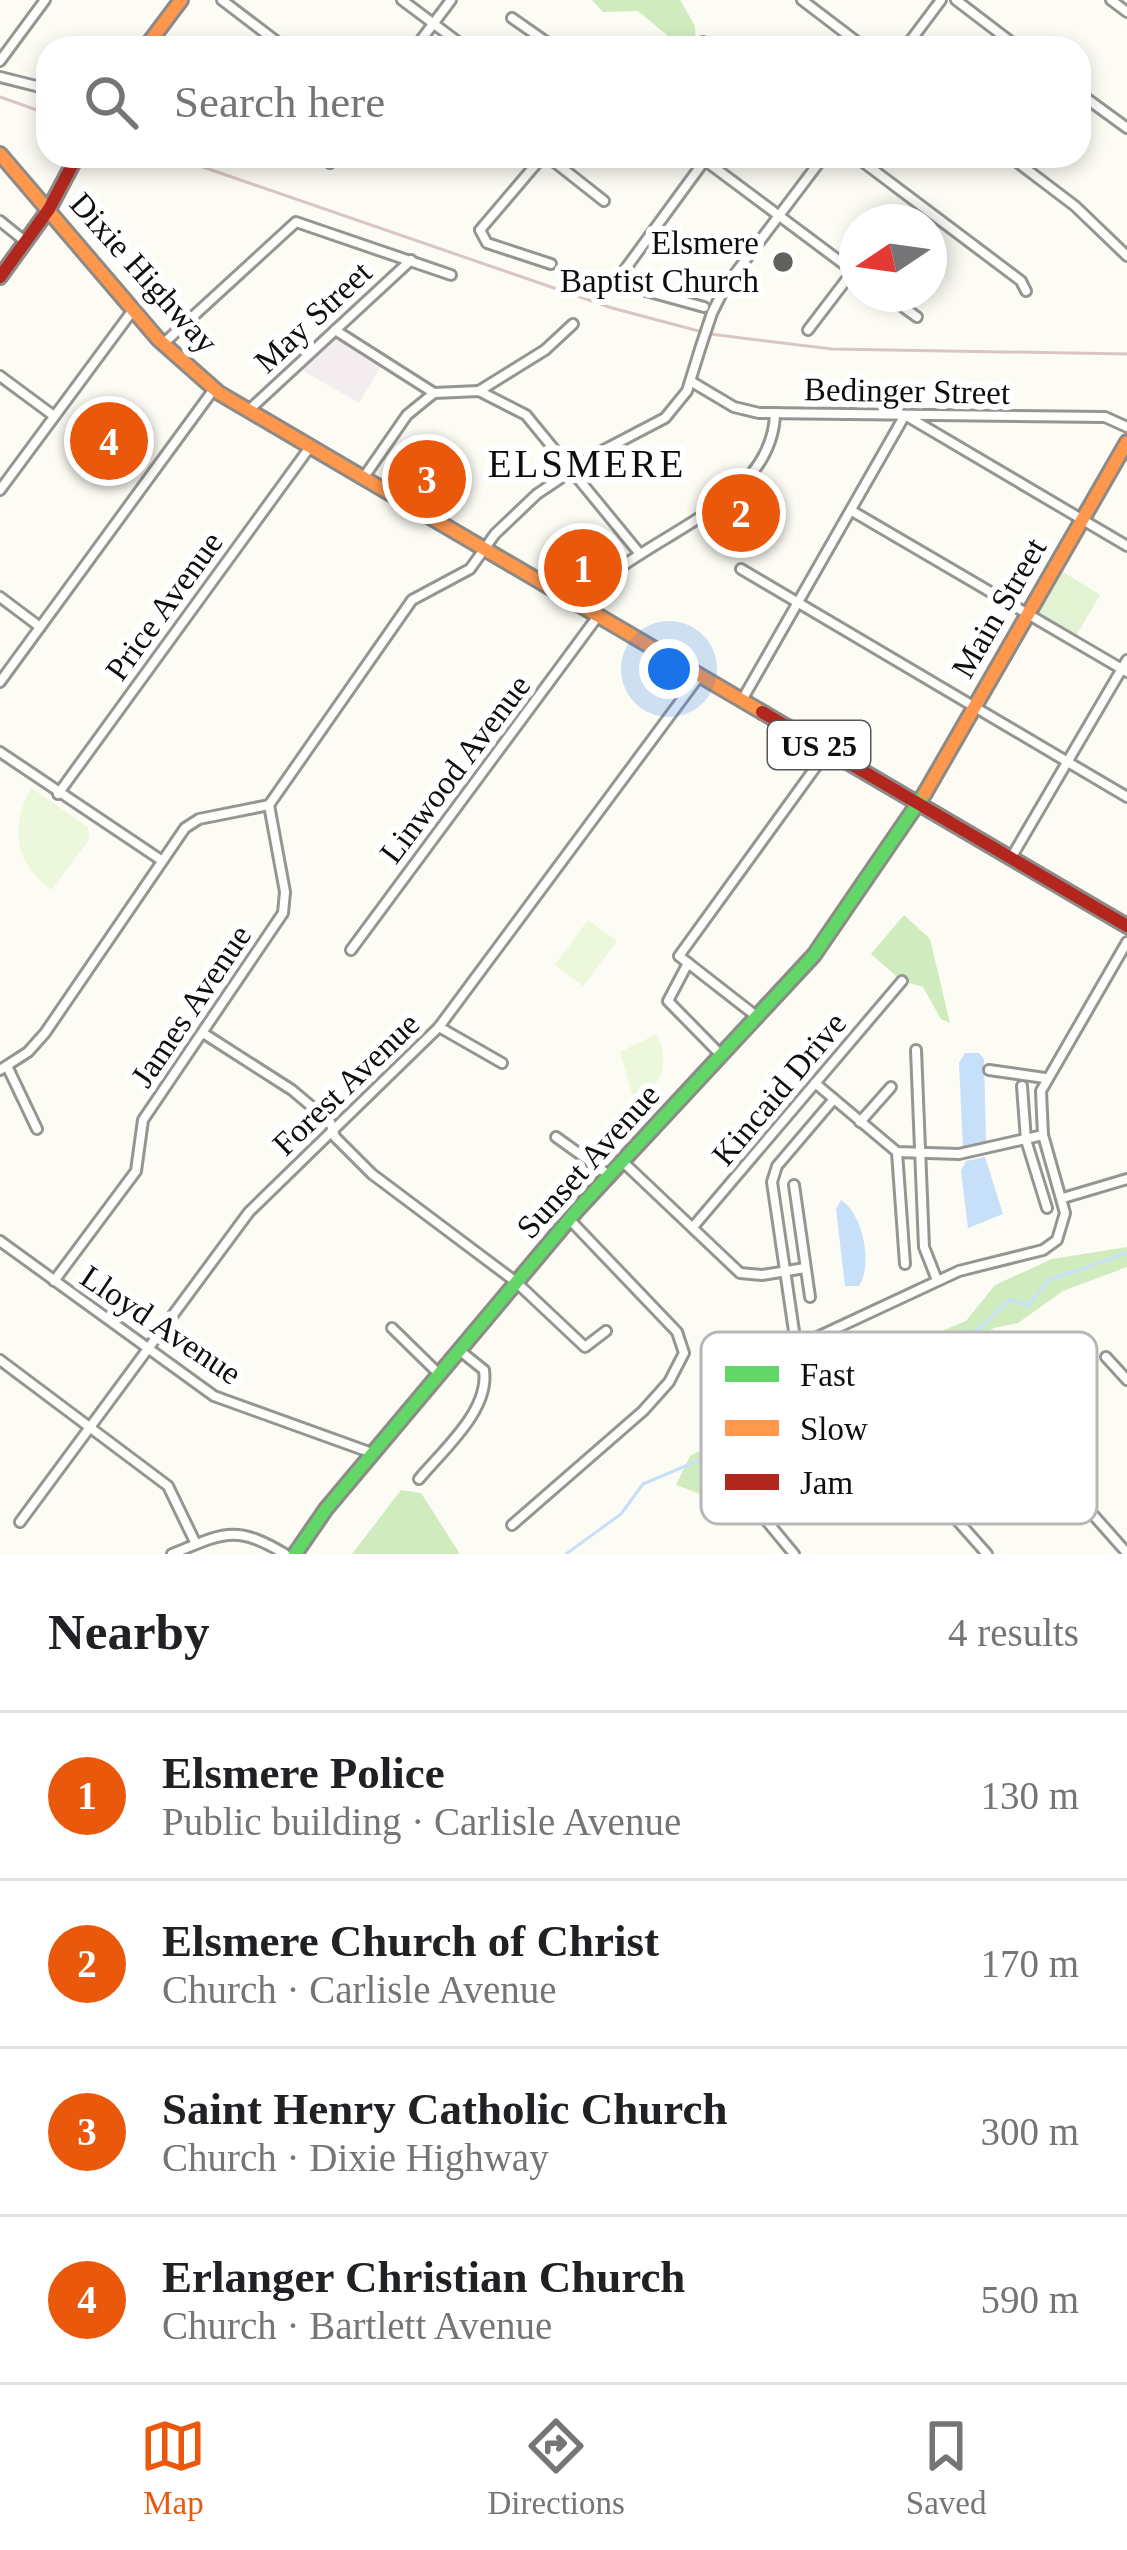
<!DOCTYPE html>
<meta charset="utf-8">
<style>
:root{--surface:#fff;--page:#f6f6f6;--text:#202124;--muted:#757577;--line:#e0e0e0;--accent:#ea580c}
body{margin:0;font-family:"Times New Roman",serif;background:var(--page);color:var(--text)}
.compass{position:absolute;left:839px;top:204px;width:108px;height:108px;border-radius:50%;background:var(--surface);box-shadow:0 6px 18px #0003;rotate:257deg}
.you{position:absolute;left:669px;top:669px;width:42px;height:42px;margin:-30px;border:9px solid #fff;border-radius:50%;background:#1a73e8;box-shadow:0 0 0 18px #1a73e833}
.badge{display:grid;place-items:center;width:78px;height:78px;border-radius:50%;background:var(--accent);color:#fff;font-size:39px;font-weight:700}
.pin{position:absolute;translate:-50% -50%;border:6px solid #fff;box-shadow:0 3px 12px #0006}
.list{margin:0;padding:0;list-style:none}
h2{display:flex;justify-content:space-between;align-items:center;height:156px;margin:0;padding:0 48px;font-size:51px}
h2 small{font-size:39px;font-weight:400;color:var(--muted)}
.list li{display:grid;grid-template-columns:78px 1fr auto;gap:36px;align-items:center;box-sizing:border-box;height:168px;padding:0 48px;border-top:3px solid var(--line)}
.list b{display:block;font-size:45px;white-space:nowrap}
.list p{margin:0;font-size:39px;white-space:nowrap;color:var(--muted)}
.list em{font-size:39px;font-style:normal;color:var(--muted)}
.icon{flex:none;width:66px;height:66px;fill:none;stroke:currentColor;stroke-width:2;stroke-linecap:round;stroke-linejoin:round}
.map{position:relative;flex:none;width:1127px;height:1554px;overflow:hidden}
.search{position:absolute;background:var(--surface);box-shadow:0 6px 18px #0003;left:36px;right:36px;top:36px;height:132px;display:flex;align-items:center;gap:30px;box-sizing:border-box;padding:0 42px;border-radius:36px;color:var(--muted);font-size:45px}
.sheet{height:828px;background:var(--surface)}
nav{display:flex;justify-content:space-around;align-items:center;box-sizing:border-box;height:168px;border-top:3px solid var(--line);background:var(--surface);font-size:33px;color:var(--muted)}
nav a{display:grid;justify-items:center;gap:6px}
nav .on{color:var(--accent)}
.map>svg:first-child{display:block}
.industrial{fill:#f4edf0}
.green{fill:#e1f3d2}
.forest{fill:#d0ecbf}
.pitch{fill:#ecf7dc}
.water{fill:#c7e0f9}
.lines{fill:none;stroke-linecap:round;stroke-linejoin:round}
.stream{stroke:#c7e0f9;stroke-width:3}
.street-casing{stroke:#959592;stroke-width:14}
.fast-casing{stroke:#8c8b88;stroke-width:18}
.slow-casing{stroke:#8c8b88;stroke-width:18}
.jam-casing{stroke:#8c8b88;stroke-width:18}
.street{stroke:#fffefd;stroke-width:8}
.fast{stroke:#63d668;stroke-width:12}
.slow{stroke:#ff974d;stroke-width:12}
.jam{stroke:#b3261e;stroke-width:12}
.rail{stroke:#d9c5c4;stroke-width:3}
.street-bridge-casing{stroke:#959592;stroke-width:14;stroke-linecap:butt}
.street-bridge{stroke:#fffefd;stroke-width:8}
.poi-dot{fill:#61615e;stroke:#fff;stroke-width:4.5}
.labels{text-anchor:middle;dominant-baseline:central;stroke-width:12;stroke-linejoin:round;paint-order:stroke}
.shield{fill:#fff;stroke:#565656;stroke-width:3}
.shield-label{font-size:30px;font-weight:bold;fill:#0e0e0e}
.poi-label{font-size:33px;fill:#0e0e0e;stroke:#fff;text-anchor:end}
.street-label{font-size:33px;fill:#0e0e0e;stroke:#fff}
.quarter-label{font-size:39px;letter-spacing:3px;fill:#0e0e0e;stroke:#fff}
.key{fill:#fff;stroke:#b7b7b7;stroke-width:3}
.key-label{font-size:33px;fill:#0e0e0e}
</style>
<div class="map">
<svg width="1127" height="1554" viewBox="0 0 1127 1554">
<rect width="100%" height="100%" fill="#fcfbf4"/>
<path class="industrial" d="M335,330L384,361L359,403L295,366Z"/>
<path class="green" d="M1054,566L1100,595L1073,641L1027,613Z"/>
<g class="forest">
<path d="M592,0H680L695,26L696,45L671,48L667,35L638,11L603,12Z"/>
<path d="M904,915L930,939L950,1023L941,1019L923,987L902,981L871,954Z"/>
<path d="M1127,1247V1267L1063,1291L1018,1323L994,1328L910,1384L913,1392L796,1432L865,1483L815,1517L763,1469L706,1496L676,1485L690,1456L841,1373L966,1321L995,1285L1052,1259Z"/>
<path d="M401,1490L421,1493L460,1554H352Z"/>
</g>
<g class="pitch">
<path d="M31,788L88,827L89,840L51,890C14,863 10,826 31,788Z"/>
<path d="M588,920L617,941L583,986L555,965Z"/>
<path d="M657,1034C669,1063 664,1087 633,1097L620,1052Z"/>
</g>
<g class="water">
<path d="M965,1053H979L984,1059L986,1143L963,1148L959,1063Z"/>
<path d="M985,1157L1003,1214L968,1228L961,1171L966,1161Z"/>
<path d="M841,1200C863,1214 873,1264 859,1286H845L836,1209Z"/>
</g>
<g class="lines">
<path class="stream" d="M566,1554L621,1514L643,1484L766,1432L895,1356L934,1352L979,1329L1010,1299L1027,1306L1049,1280L1127,1253"/>
<g class="street-casing">
<g id="street">
<path d="M222,0L285,48"/>
<path d="M402,0L466,48"/>
<path d="M802,0L865,48"/>
<path d="M956,0L1019,48"/>
<path d="M1111,0L1127,12"/>
<path d="M512,18L555,48"/>
<path d="M703,42L712,48"/>
<path d="M415,48L451,0"/>
<path d="M905,48L941,0"/>
<path d="M0,61L45,0"/>
<path d="M0,77L48,89"/>
<path d="M1079,93L1127,128"/>
<path d="M543,156L480,230L487,243L551,264"/>
<path d="M547,156L604,201"/>
<path d="M699,156L857,274"/>
<path d="M855,156L1021,281L1026,291"/>
<path d="M1009,156L1075,206L1127,256"/>
<path d="M330,163L335,156"/>
<path d="M0,221L26,242"/>
<path d="M599,278L704,307"/>
<path d="M615,283L705,160"/>
<path d="M885,294L917,317"/>
<path d="M712,313L725,287L824,156"/>
<path d="M335,330L434,393L479,391L526,415L640,554"/>
<path d="M808,330L853,271"/>
<path d="M164,343L296,222L451,275"/>
<path d="M0,376L54,416"/>
<path d="M692,382L734,407L759,413L1105,417L1127,427"/>
<path d="M479,391L545,350L573,324"/>
<path d="M249,410L411,260"/>
<path d="M364,477L407,415L434,393"/>
<path d="M0,490L133,310"/>
<path d="M852,511L1127,672"/>
<path d="M741,569L1127,797"/>
<path d="M0,597L40,627"/>
<path d="M580,604C633,536 773,510 775,413"/>
<path d="M0,682L214,389"/>
<path d="M742,700L905,415L1127,546"/>
<path d="M0,752L161,860"/>
<path d="M58,794L310,447"/>
<path d="M1011,858L1127,660"/>
<path d="M351,950L598,616"/>
<path d="M688,963L679,956L828,750"/>
<path d="M688,963L668,1001L720,1054"/>
<path d="M688,963L756,1016"/>
<path d="M439,1027L502,1063"/>
<path d="M203,1033L292,1090L330,1122L335,1137L372,1174L516,1282L585,1347L606,1331"/>
<path d="M916,1050L924,1247L937,1280"/>
<path d="M7,1066L37,1129"/>
<path d="M0,1070L28,1052L45,1033L185,828L199,819L269,805L412,600L470,569L495,534L537,494L600,452L665,418L687,391L701,346"/>
<path d="M989,1070L1045,1078"/>
<path d="M815,1083L897,1152L959,1154L1043,1135"/>
<path d="M1022,1086L1026,1140L1047,1208"/>
<path d="M860,1122L891,1087"/>
<path d="M556,1137L609,1175"/>
<path d="M897,1152L905,1264"/>
<path d="M622,1161L740,1273L762,1275L805,1268"/>
<path d="M794,1185L810,1297"/>
<path d="M1063,1198L1127,1179"/>
<path d="M693,1227L902,981"/>
<path d="M0,1241L214,1396L372,1453"/>
<path d="M54,1281L136,1171L143,1120L283,913L285,892L269,805"/>
<path d="M392,1328L439,1374"/>
<path d="M796,1345L772,1182L777,1166L834,1099"/>
<path d="M1106,1357L1127,1380"/>
<path d="M0,1360L168,1486L196,1544"/>
<path d="M753,1367L959,1271L1043,1250L1057,1240L1065,1213L1043,1135L1041,1091L1127,942"/>
<path d="M978,1385L1127,1553"/>
<path d="M869,1421L987,1554"/>
<path d="M419,1479C444,1449 490,1410 484,1370L459,1350"/>
<path d="M765,1519L794,1554"/>
<path d="M20,1522L249,1212L439,1027L700,675"/>
<path d="M512,1525L643,1411L669,1382L684,1353L677,1332L570,1220"/>
<path d="M172,1554C224,1533 235,1524 285,1554"/>
</g>
</g>
<g class="fast-casing">
<path id="fast" d="M295,1554L326,1509L578,1209L814,955L925,793"/>
</g>
<g class="slow-casing">
<g id="slow">
<path d="M145,48L181,0"/>
<path d="M0,154L158,339L219,393L762,712"/>
<path d="M925,793L1127,442"/>
</g>
</g>
<g class="jam-casing">
<g id="jam">
<path d="M49,209L77,156"/>
<path d="M0,277L49,209"/>
<path d="M762,712L1127,926"/>
</g>
</g>
<use href="#street" class="street"/>
<use href="#fast" class="fast"/>
<use href="#slow" class="slow"/>
<use href="#jam" class="jam"/>
<g class="rail">
<path d="M0,97L48,114"/>
<path d="M171,156L612,308L710,334L832,349L1127,354"/>
</g>
<g class="street-bridge-casing">
<path id="street-bridge" d="M701,346L712,313"/>
</g>
<use href="#street-bridge" class="street-bridge"/>
</g>
<circle class="poi-dot" cx="783" cy="262" r="12"/>
<g class="labels">
<rect class="shield" x="768" y="721" width="102" height="48" rx="9"/>
<g class="shield-label">
<text x="819" y="745">US 25</text>
</g>
<g class="poi-label">
<text x="759" y="243">Elsmere<tspan x="759" dy="38">Baptist Church</tspan></text>
</g>
<g class="street-label">
<text transform="translate(144 273) rotate(48)">Dixie Highway</text>
<text transform="translate(313 317) rotate(-43)">May Street</text>
<text transform="translate(907 391) rotate(1)">Bedinger Street</text>
<text transform="translate(164 606) rotate(-54)">Price Avenue</text>
<text transform="translate(999 608) rotate(-60)">Main Street</text>
<text transform="translate(455 769) rotate(-53)">Linwood Avenue</text>
<text transform="translate(191 1006) rotate(-56)">James Avenue</text>
<text transform="translate(346 1084) rotate(-44)">Forest Avenue</text>
<text transform="translate(779 1089) rotate(-50)">Kincaid Drive</text>
<text transform="translate(588 1161) rotate(-48)">Sunset Avenue</text>
<text transform="translate(161 1325) rotate(34)">Lloyd Avenue</text>
</g>
<g class="quarter-label">
<text x="587" y="463">ELSMERE</text>
</g>
</g>
<rect x="701" y="1332" width="396" height="192" rx="18" class="key"/>
<rect x="725" y="1366" width="54" height="16" fill="#63d668"/>
<rect x="725" y="1420" width="54" height="16" fill="#ff974d"/>
<rect x="725" y="1474" width="54" height="16" fill="#b3261e"/>
<g class="key-label">
<text x="800" y="1386">Fast</text>
<text x="800" y="1440">Slow</text>
<text x="800" y="1494">Jam</text>
</g>
</svg>
<svg class="compass" viewBox="-18 -18 36 36"><path d="M0-13l5 13h-10z" fill="#e53935"/><path d="M0 13l5-13h-10z" fill="#757577"/></svg>
<div class="you"></div>
<div class="pin badge" style="left:583px;top:568px">1</div>
<div class="pin badge" style="left:741px;top:513px">2</div>
<div class="pin badge" style="left:427px;top:479px">3</div>
<div class="pin badge" style="left:109px;top:441px">4</div>
<div class="search"><svg class="icon" aria-label="search" viewBox="0 0 24 24"><circle cx="10" cy="10" r="6"/><path d="M15 15l6 6"/></svg>Search here</div>
</div>
<section class="sheet">
<h2>Nearby<small>4 results</small></h2>
<ul class="list">
<li><span class="badge">1</span><div><b>Elsmere Police</b><p>Public building · Carlisle Avenue</p></div><em>130 m</em></li>
<li><span class="badge">2</span><div><b>Elsmere Church of Christ</b><p>Church · Carlisle Avenue</p></div><em>170 m</em></li>
<li><span class="badge">3</span><div><b>Saint Henry Catholic Church</b><p>Church · Dixie Highway</p></div><em>300 m</em></li>
<li><span class="badge">4</span><div><b>Erlanger Christian Church</b><p>Church · Bartlett Avenue</p></div><em>590 m</em></li>
</ul>
</section>
<nav>
<a class="on"><svg class="icon" aria-label="map" viewBox="0 0 24 24"><path d="M3 6l6-2 6 2 6-2v14l-6 2-6-2-6 2zM9 4v14M15 6v14"/></svg>Map</a>
<a><svg class="icon" aria-label="directions" viewBox="0 0 24 24"><path d="M12 3l9 9-9 9-9-9zM9 14v-3h6M13 9l2 2-2 2"/></svg>Directions</a>
<a><svg class="icon" aria-label="saved" viewBox="0 0 24 24"><path d="M7 4h10v16l-5-4-5 4z"/></svg>Saved</a>
</nav>
